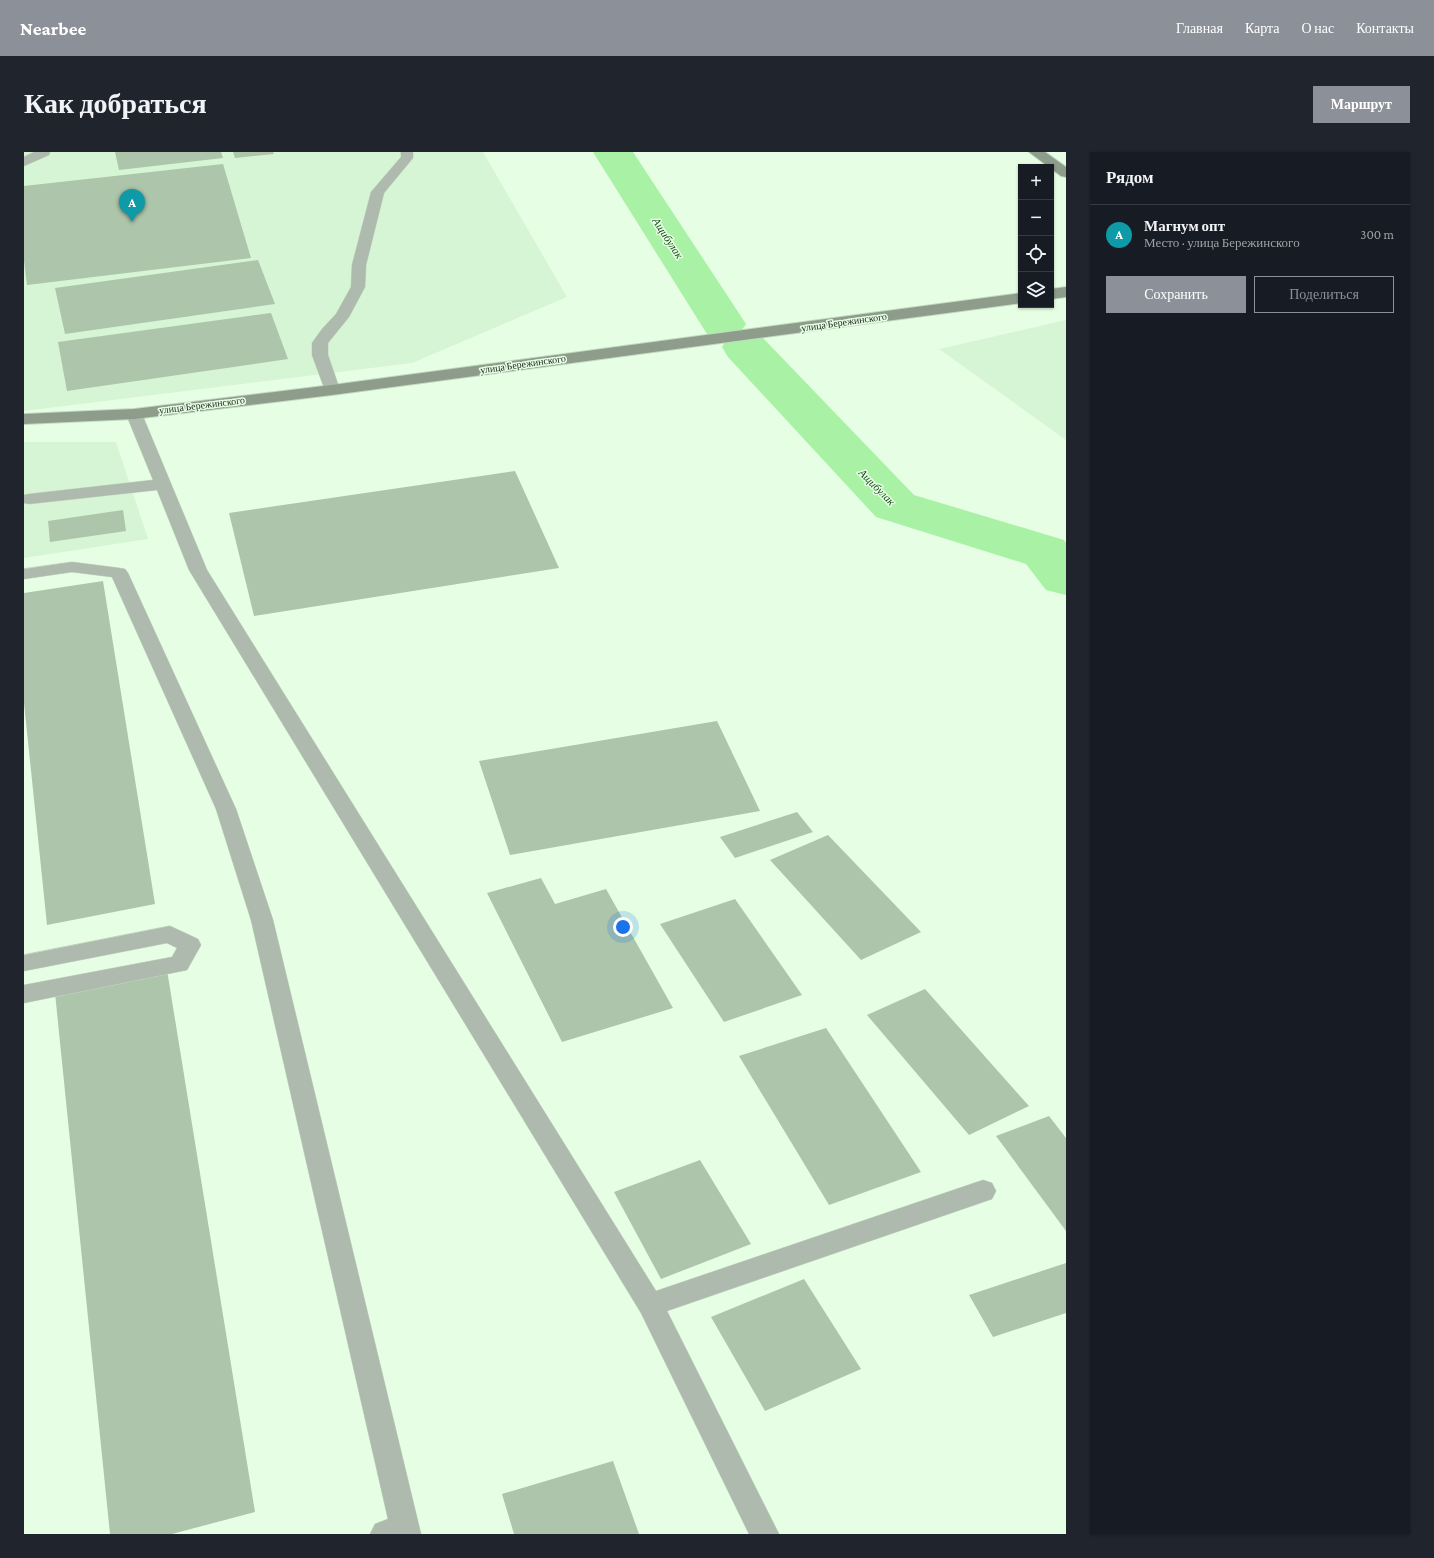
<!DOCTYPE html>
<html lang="ru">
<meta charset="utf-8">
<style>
:root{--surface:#171b24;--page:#20242c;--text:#f1f3f6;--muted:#9ea1a6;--line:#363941;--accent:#8c9099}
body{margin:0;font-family:"Crimson Pro",serif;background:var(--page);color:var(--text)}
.controls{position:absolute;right:12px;top:12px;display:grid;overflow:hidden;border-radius:0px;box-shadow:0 1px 3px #0004}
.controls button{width:36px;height:36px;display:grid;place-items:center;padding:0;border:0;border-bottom:1px solid var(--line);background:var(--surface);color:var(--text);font:20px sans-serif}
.you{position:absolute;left:599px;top:775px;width:14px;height:14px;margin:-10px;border:3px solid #fff;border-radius:50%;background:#1a73e8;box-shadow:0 0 0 6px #1a73e833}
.badge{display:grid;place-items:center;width:26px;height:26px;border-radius:50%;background:var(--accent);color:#fff;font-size:13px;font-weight:700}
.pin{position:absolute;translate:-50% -33px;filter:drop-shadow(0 1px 2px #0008)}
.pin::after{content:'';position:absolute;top:21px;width:14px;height:12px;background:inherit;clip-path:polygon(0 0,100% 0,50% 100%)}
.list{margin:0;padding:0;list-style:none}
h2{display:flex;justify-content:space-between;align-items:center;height:52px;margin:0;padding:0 16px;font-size:17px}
h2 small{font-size:13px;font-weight:400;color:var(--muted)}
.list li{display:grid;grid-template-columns:26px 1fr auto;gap:12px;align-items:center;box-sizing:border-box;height:60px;padding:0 16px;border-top:1px solid var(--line)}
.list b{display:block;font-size:15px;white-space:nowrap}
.list p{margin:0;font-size:13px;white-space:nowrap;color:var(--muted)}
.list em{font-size:13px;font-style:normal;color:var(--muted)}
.actions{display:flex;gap:8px;padding:12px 16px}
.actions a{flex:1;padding:9px 0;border:1px solid var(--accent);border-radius:0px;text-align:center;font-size:14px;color:var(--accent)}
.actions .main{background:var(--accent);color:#fff}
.icon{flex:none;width:22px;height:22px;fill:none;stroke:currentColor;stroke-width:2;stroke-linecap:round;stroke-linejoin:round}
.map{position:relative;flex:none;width:1042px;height:1382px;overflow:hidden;border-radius:0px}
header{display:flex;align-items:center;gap:24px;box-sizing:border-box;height:56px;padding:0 20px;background:var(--accent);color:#fff}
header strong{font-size:19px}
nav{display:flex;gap:22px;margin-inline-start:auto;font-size:14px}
.intro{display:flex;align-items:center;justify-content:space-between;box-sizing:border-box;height:96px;padding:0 24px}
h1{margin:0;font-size:28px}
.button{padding:10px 18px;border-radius:0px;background:var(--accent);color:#fff;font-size:14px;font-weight:700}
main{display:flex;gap:24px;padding:0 24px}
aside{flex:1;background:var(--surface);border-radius:0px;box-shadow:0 1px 3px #0004}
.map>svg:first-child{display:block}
.built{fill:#d6f5d4}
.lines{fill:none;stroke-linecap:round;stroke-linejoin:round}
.river{fill:#a9f1a5;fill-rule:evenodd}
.building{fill:#adc5ab}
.lane-casing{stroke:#c3d9c1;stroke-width:1}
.secondary-casing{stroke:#c3d9c1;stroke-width:2}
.lane{fill:#afbaae;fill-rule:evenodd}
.secondary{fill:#8d9c8b;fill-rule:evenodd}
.labels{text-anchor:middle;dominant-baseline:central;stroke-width:3;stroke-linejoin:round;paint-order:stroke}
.far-street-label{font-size:10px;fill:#252e24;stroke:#e6ffe4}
.far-water-label{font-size:11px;font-style:italic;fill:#0d3f0e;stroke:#e6ffe4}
</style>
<header>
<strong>Nearbee</strong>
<nav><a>Главная</a><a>Карта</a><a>О нас</a><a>Контакты</a></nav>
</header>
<div class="intro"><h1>Как добраться</h1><a class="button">Маршрут</a></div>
<main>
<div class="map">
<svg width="1042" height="1382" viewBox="0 0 1042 1382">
<rect width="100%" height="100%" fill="#e6ffe4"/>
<g class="built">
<path d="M0,0H459L543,145L388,211L0,259Z"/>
<path d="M1042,168V288L915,197Z"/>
<path d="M0,290H92L124,387L0,406Z"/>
</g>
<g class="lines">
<g class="river">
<path d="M569,0H609L722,172L715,182L699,186L683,182Z"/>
<path d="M721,181L738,185L890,343L1040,388L1042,391V443L1022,438L1002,412L852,365L704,205L698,195L704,185Z"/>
</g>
</g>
<g class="building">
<path d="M91,0H197L199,6L95,18Z"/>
<path d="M209,0H249L250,2L211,6Z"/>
<path d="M199,12L227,106L3,133L0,109V34Z"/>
<path d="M234,108L251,152L41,182L31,136Z"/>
<path d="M247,161L264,207L43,239L34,190Z"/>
<path d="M491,319L535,416L230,464L205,361Z"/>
<path d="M99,358L102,379L26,390L24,369Z"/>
<path d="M79,429L131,752L23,773L0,551V441Z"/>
<path d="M693,569L736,659L486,703L455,609Z"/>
<path d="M773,660L789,680L711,706L696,685Z"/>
<path d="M804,683L897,780L837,808L746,708Z"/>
<path d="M517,726L531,752L582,737L649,856L538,890L463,741Z"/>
<path d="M711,747L778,843L700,870L636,772Z"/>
<path d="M143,818L231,1360L148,1382H86L31,841Z"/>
<path d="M901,837L1005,954L945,983L843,863Z"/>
<path d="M802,876L897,1020L805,1053L715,904Z"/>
<path d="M1025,964L1042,986V1079L972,984Z"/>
<path d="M676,1008L727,1092L637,1127L590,1040Z"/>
<path d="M1042,1111V1161L969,1185L945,1143Z"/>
<path d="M780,1127L837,1217L741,1259L687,1165Z"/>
<path d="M589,1309L615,1382H490L478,1342Z"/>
</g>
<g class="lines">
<g class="lane-casing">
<g id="lane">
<path d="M10,0H26L25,3L0,14V5Z"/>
<path d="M377,0H389V6L360,41L342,113L341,135L325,165L304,191V203L316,238L314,241H302L288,203V191L298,177L312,162L327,135L328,113L347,40L377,5Z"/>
<path d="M110,257L116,259L118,262L183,418L632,1139L959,1028L968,1031L972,1039L968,1047L643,1159L755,1382H725L617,1161L165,418L133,338L5,352L0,351V343L5,342L129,328L102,262L104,259Z"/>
<path d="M48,410L95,416L101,417L104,421L212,657L249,768L397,1382H346L351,1372L364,1367L227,768L192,657L88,425L48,420L0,427V417Z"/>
<path d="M146,774L174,787L177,793L163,818L0,851V833L148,805L153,796L143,791L0,819V803Z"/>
</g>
</g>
<g class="secondary-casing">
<g id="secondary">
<path d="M1005,0H1021L1042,15V25L1037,24Z"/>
<path d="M1042,135V145L1027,147V137Z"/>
<path d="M997,141V151L308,243L110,267L0,272V262L110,257L308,233Z"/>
</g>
</g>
<use href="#lane" class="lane"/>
<use href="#secondary" class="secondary"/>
</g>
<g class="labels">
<g class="far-street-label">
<text transform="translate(820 170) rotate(-8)">улица Бережинского</text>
<text transform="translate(499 212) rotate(-8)">улица Бережинского</text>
<text transform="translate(178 253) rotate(-7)">улица Бережинского</text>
</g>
<g class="far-water-label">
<text transform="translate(644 86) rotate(57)">Ащибулак</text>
<text transform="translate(853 335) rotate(45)">Ащибулак</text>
</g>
</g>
</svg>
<div class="controls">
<button>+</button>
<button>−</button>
<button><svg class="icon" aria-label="locate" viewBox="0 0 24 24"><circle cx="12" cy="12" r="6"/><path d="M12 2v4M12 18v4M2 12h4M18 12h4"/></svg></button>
<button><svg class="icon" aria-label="layers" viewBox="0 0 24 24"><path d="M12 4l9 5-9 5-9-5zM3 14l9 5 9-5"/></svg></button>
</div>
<div class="you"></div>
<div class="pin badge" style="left:108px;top:70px;background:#0f9aa8">A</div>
</div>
<aside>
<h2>Рядом<small></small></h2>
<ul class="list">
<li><span class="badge" style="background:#0f9aa8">A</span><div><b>Магнум опт</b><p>Место · улица Бережинского</p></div><em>300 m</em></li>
</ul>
<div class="actions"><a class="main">Сохранить</a><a>Поделиться</a></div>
</aside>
</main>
